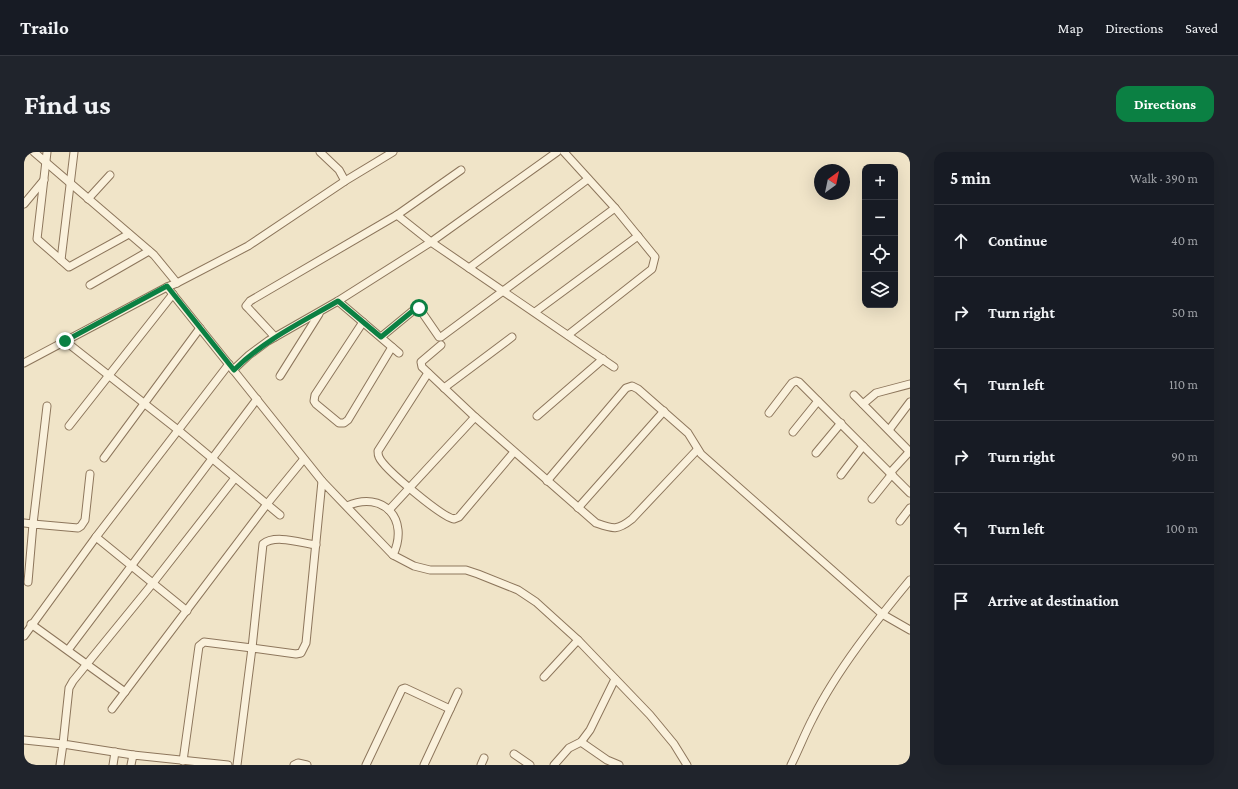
<!DOCTYPE html>
<meta charset="utf-8">
<style>
:root{--surface:#171b24;--page:#20242c;--text:#f1f3f6;--muted:#9ea1a6;--line:#363941;--accent:#0b8043}
body{margin:0;font-family:"Crimson Pro",serif;background:var(--page);color:var(--text)}
.controls{position:absolute;right:12px;top:12px;display:grid;overflow:hidden;border-radius:8px;box-shadow:0 4px 16px #0002}
.controls button{width:36px;height:36px;display:grid;place-items:center;padding:0;border:0;border-bottom:1px solid var(--line);background:var(--surface);color:var(--text);font:20px sans-serif}
.compass{position:absolute;left:790px;top:12px;width:36px;height:36px;border-radius:50%;background:var(--surface);box-shadow:0 4px 16px #0002;rotate:33deg}
.stop{position:absolute;width:12px;height:12px;margin:-9px;border:3px solid #0b8043;border-radius:50%;background:#fff}
.stop.end{background:#0b8043;border-color:#fff;box-shadow:0 1px 4px #0008}
.list{margin:0;padding:0;list-style:none}
h2{display:flex;justify-content:space-between;align-items:center;height:52px;margin:0;padding:0 16px;font-size:17px}
h2 small{font-size:13px;font-weight:400;color:var(--muted)}
.list li{display:grid;grid-template-columns:26px 1fr auto;gap:12px;align-items:center;box-sizing:border-box;height:72px;padding:0 16px;border-top:1px solid var(--line)}
.list b{display:block;font-size:15px;white-space:nowrap}
.list em{font-size:13px;font-style:normal;color:var(--muted)}
.icon{flex:none;width:22px;height:22px;fill:none;stroke:currentColor;stroke-width:2;stroke-linecap:round;stroke-linejoin:round}
.map{position:relative;flex:none;width:886px;height:613px;overflow:hidden;border-radius:12px}
header{display:flex;align-items:center;gap:24px;box-sizing:border-box;height:56px;padding:0 20px;background:var(--surface);border-bottom:1px solid var(--line)}
header strong{font-size:19px}
nav{display:flex;gap:22px;margin-inline-start:auto;font-size:14px}
.intro{display:flex;align-items:center;justify-content:space-between;box-sizing:border-box;height:96px;padding:0 24px}
h1{margin:0;font-size:28px}
.button{padding:10px 18px;border-radius:12px;background:var(--accent);color:#fff;font-size:14px;font-weight:700}
main{display:flex;gap:24px;padding:0 24px}
aside{flex:1;background:var(--surface);border-radius:12px;box-shadow:0 4px 16px #0002}
.map>svg:first-child{display:block}
.lines{fill:none;stroke-linecap:round;stroke-linejoin:round}
.street-casing{stroke:#8d765c;stroke-width:9}
.street{stroke:#faf1dc;stroke-width:7}
.route{stroke:#0b8043;stroke-width:5}
</style>
<header>
<strong>Trailo</strong>
<nav><a>Map</a><a>Directions</a><a>Saved</a></nav>
</header>
<div class="intro"><h1>Find us</h1><a class="button">Directions</a></div>
<main>
<div class="map">
<svg width="886" height="613" viewBox="0 0 886 613">
<rect width="100%" height="100%" fill="#f0e4c8"/>
<g class="lines">
<g class="street-casing">
<g id="street">
<path d="M10,0L130,103L153,131"/>
<path d="M23,0L13,87L45,115L105,82"/>
<path d="M296,0L315,18L321,29"/>
<path d="M540,0L591,56L631,105L628,117L544,183"/>
<path d="M64,47L86,23"/>
<path d="M0,52L20,28"/>
<path d="M373,63L407,90L590,215"/>
<path d="M37,108L50,0"/>
<path d="M445,116L564,27"/>
<path d="M66,133L125,99"/>
<path d="M143,135L298,329"/>
<path d="M314,149L375,201"/>
<path d="M511,160L614,84"/>
<path d="M339,170L291,243L290,249L292,252L315,271H320L324,268L368,195"/>
<path d="M251,185L225,157L222,154L226,149L373,63L437,18"/>
<path d="M357,185L391,157L395,156L415,185H417L591,56"/>
<path d="M41,189L154,278L256,363"/>
<path d="M417,193L397,210L398,215L451,265L572,371C589,377 593,379 608,367L673,298"/>
<path d="M0,211L143,135L153,131L224,94L321,29L369,0"/>
<path d="M209,218L225,203L244,189L314,149L407,90L533,0"/>
<path d="M404,221L354,299C354,302 354,303 355,305C360,317 418,365 430,367L435,365L490,300"/>
<path d="M256,224L295,162"/>
<path d="M420,236L488,185"/>
<path d="M830,243L886,300"/>
<path d="M839,252L852,241L886,232"/>
<path d="M745,261L768,231L772,229L775,230L886,341"/>
<path d="M513,264L579,207"/>
<path d="M45,274L149,142"/>
<path d="M865,278L886,250"/>
<path d="M769,280L794,249"/>
<path d="M792,301L817,271"/>
<path d="M80,306L176,176"/>
<path d="M866,321L886,299"/>
<path d="M817,323L839,294"/>
<path d="M523,329L602,236L608,234L614,237L664,281L677,302L858,462L886,478"/>
<path d="M848,347L868,322"/>
<path d="M323,354C359,338 386,367 369,403"/>
<path d="M554,356L640,259"/>
<path d="M365,358L451,265"/>
<path d="M876,369L886,356"/>
<path d="M0,371L9,372L23,254"/>
<path d="M72,385L163,459"/>
<path d="M4,430L9,372L54,376L57,374L61,368L66,322"/>
<path d="M7,472L101,540"/>
<path d="M0,484L72,385L205,212"/>
<path d="M44,498L233,247"/>
<path d="M520,525L554,488"/>
<path d="M88,557L243,352L279,308"/>
<path d="M0,588L39,592L36,613"/>
<path d="M557,590L583,608L595,613"/>
<path d="M490,602L506,613"/>
<path d="M109,603L39,592L45,536L49,529L129,431L211,326"/>
<path d="M159,609L175,494L180,490L228,496L239,392C251,382 277,391 292,393"/>
<path d="M89,613L91,600"/>
<path d="M107,613L109,603L204,613"/>
<path d="M213,613L228,496L272,502L277,501L282,491L298,329L369,403L390,414L406,418H442L454,422L494,438L512,450L554,488L626,563L650,592L663,613"/>
<path d="M270,613L274,611L283,613"/>
<path d="M342,613L378,537L381,536L426,557"/>
<path d="M400,613L434,540"/>
<path d="M457,613L460,606"/>
<path d="M530,613L545,596L557,590L566,578L591,527"/>
<path d="M767,613C775,597 781,581 789,566C813,518 852,469 886,428"/>
</g>
</g>
<use href="#street" class="street"/>
</g>
<g class="lines">
<path class="route" d="M41,189L143,134L210,218C240,188 278,170 314,149L357,185L391,157L395,156"/>
</g>
</svg>
<div class="controls">
<button>+</button>
<button>−</button>
<button><svg class="icon" aria-label="locate" viewBox="0 0 24 24"><circle cx="12" cy="12" r="6"/><path d="M12 2v4M12 18v4M2 12h4M18 12h4"/></svg></button>
<button><svg class="icon" aria-label="layers" viewBox="0 0 24 24"><path d="M12 4l9 5-9 5-9-5zM3 14l9 5 9-5"/></svg></button>
</div>
<svg class="compass" viewBox="-18 -18 36 36"><path d="M0-13l5 13h-10z" fill="#e53935"/><path d="M0 13l5-13h-10z" fill="#9ea1a6"/></svg>
<div class="stop" style="left:395px;top:156px"></div>
<div class="stop end" style="left:41px;top:189px"></div>
</div>
<aside>
<h2>5 min<small>Walk · 390 m</small></h2>
<ul class="list">
<li><svg class="icon" aria-label="ahead" viewBox="0 0 24 24"><path d="M12 20V5M6 11l6-6 6 6"/></svg><div><b>Continue</b></div><em>40 m</em></li>
<li><svg class="icon" aria-label="right" viewBox="0 0 24 24"><path d="M7 20v-9h11M14 6l5 5-5 5"/></svg><div><b>Turn right</b></div><em>50 m</em></li>
<li><svg class="icon" aria-label="left" viewBox="0 0 24 24"><path d="M17 20v-9H6M10 6l-5 5 5 5"/></svg><div><b>Turn left</b></div><em>110 m</em></li>
<li><svg class="icon" aria-label="right" viewBox="0 0 24 24"><path d="M7 20v-9h11M14 6l5 5-5 5"/></svg><div><b>Turn right</b></div><em>90 m</em></li>
<li><svg class="icon" aria-label="left" viewBox="0 0 24 24"><path d="M17 20v-9H6M10 6l-5 5 5 5"/></svg><div><b>Turn left</b></div><em>100 m</em></li>
<li><svg class="icon" aria-label="arrive" viewBox="0 0 24 24"><path d="M6 21V4h12l-3 4 3 4H6"/></svg><div><b>Arrive at destination</b></div></li>
</ul>
</aside>
</main>
